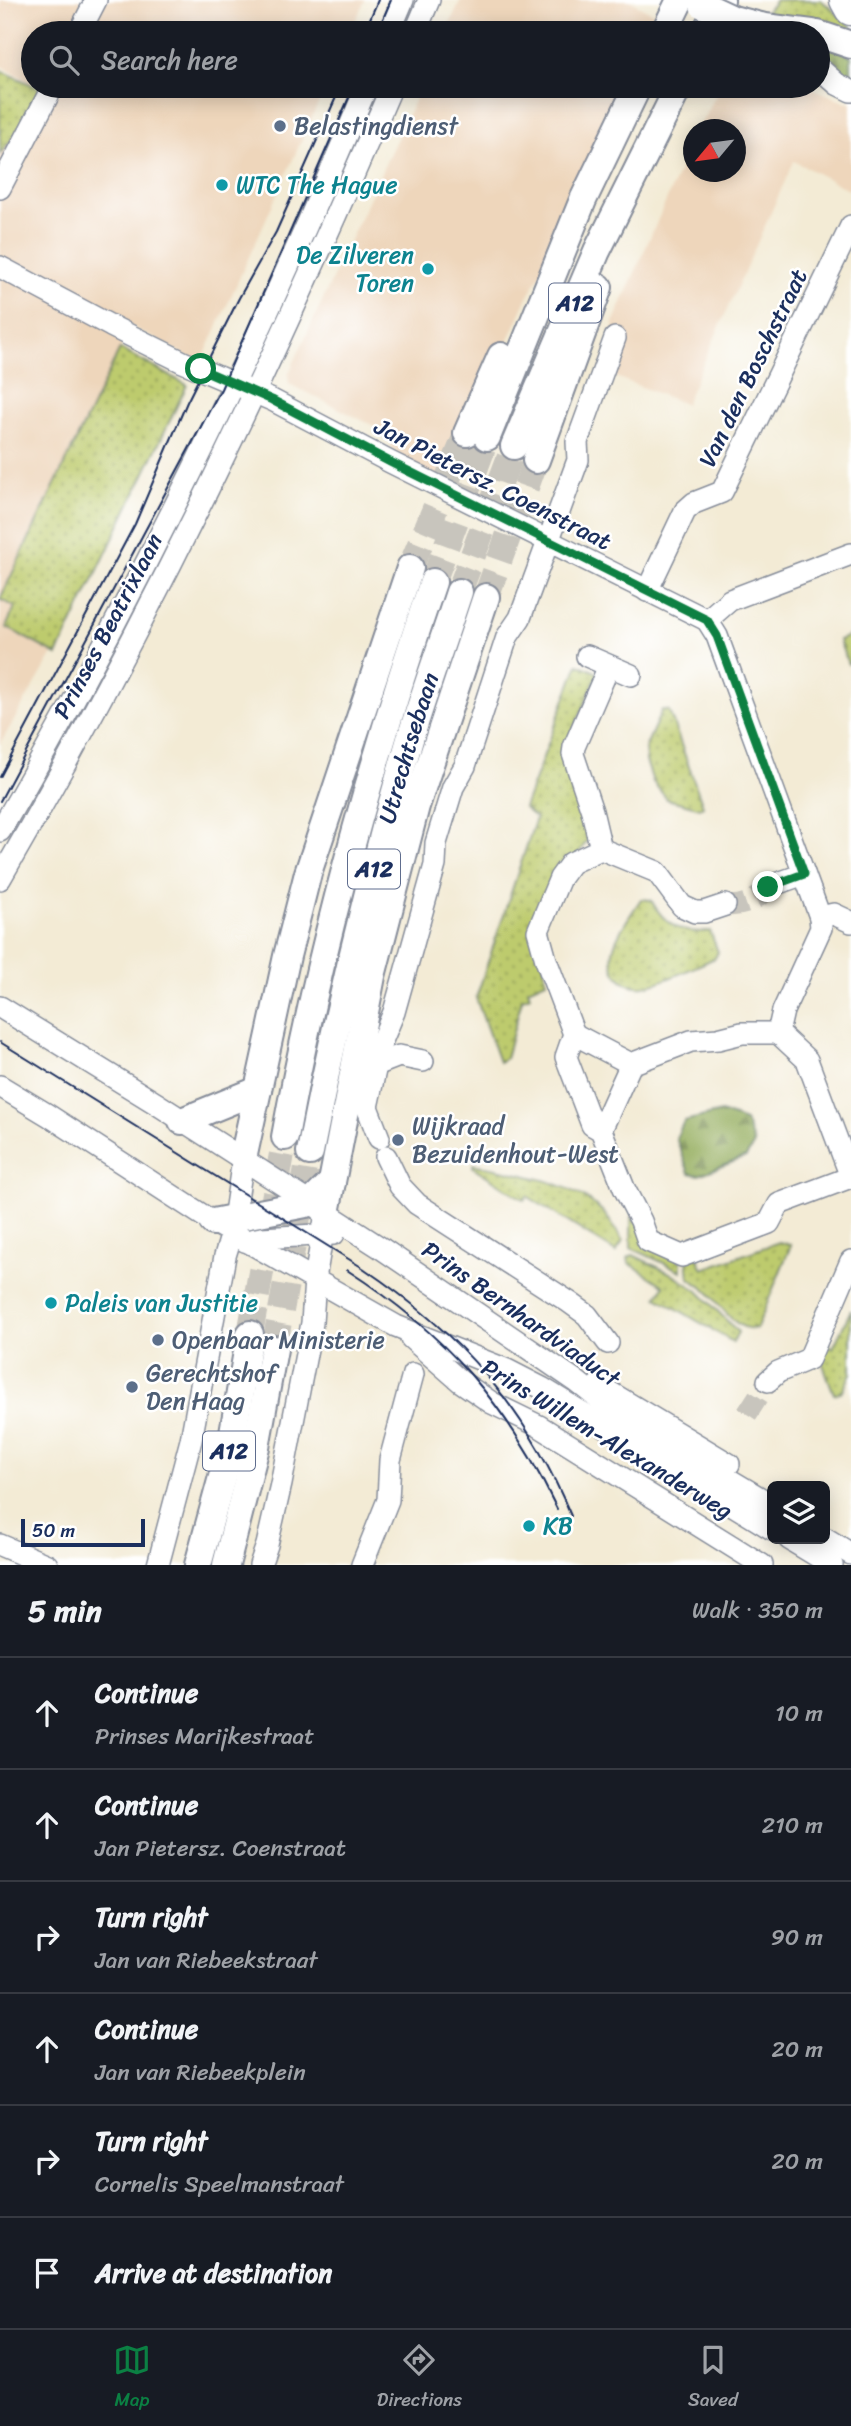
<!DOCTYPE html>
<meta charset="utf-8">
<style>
:root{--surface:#171b24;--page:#20242c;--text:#f1f3f6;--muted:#9ea1a6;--line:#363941;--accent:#0b8043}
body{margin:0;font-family:Sriracha,sans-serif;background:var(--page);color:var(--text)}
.controls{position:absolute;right:21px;bottom:21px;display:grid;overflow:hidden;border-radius:10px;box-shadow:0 4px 18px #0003}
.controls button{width:63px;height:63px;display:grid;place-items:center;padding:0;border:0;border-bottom:2px solid var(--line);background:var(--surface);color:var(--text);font:35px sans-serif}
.compass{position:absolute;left:683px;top:119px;width:63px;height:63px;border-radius:50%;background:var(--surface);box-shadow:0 4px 18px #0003;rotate:241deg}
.scale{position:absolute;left:21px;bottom:18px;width:124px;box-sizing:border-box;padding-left:7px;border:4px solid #1b2f5e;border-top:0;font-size:19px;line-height:24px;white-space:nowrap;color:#1b2f5e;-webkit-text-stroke:5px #fff;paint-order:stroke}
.stop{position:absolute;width:21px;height:21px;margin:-16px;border:5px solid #0b8043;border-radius:50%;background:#fff}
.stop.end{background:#0b8043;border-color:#fff;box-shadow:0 2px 7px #0008}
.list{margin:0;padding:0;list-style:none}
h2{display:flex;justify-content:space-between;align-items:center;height:91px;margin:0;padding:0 28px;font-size:30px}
h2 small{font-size:23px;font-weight:400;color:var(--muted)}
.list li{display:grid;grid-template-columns:46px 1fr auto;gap:21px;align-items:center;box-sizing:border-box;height:112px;padding:0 28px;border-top:2px solid var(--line)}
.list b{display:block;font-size:26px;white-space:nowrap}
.list p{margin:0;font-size:23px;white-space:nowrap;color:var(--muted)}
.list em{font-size:23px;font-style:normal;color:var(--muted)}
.icon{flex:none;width:38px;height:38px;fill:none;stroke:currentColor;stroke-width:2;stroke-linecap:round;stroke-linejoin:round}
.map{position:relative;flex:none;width:851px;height:1565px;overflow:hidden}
.search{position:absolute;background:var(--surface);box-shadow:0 4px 18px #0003;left:21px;right:21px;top:21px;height:77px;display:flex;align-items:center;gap:18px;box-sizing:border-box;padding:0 24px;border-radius:38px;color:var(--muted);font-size:26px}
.sheet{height:763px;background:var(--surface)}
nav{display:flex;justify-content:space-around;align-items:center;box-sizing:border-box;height:98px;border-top:2px solid var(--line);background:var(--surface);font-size:19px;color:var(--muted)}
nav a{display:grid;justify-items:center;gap:4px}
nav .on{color:var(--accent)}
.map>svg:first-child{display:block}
.built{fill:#eed6bb}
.grass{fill:url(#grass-dots);stroke:#6c7d66;stroke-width:2}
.forest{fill:url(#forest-firs);stroke:#586f5f;stroke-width:2}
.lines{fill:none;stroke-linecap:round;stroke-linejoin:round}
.minor-tunnel{stroke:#c8c5bd;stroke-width:21;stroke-dasharray:21 10;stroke-linecap:butt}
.major-tunnel{stroke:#c8c5bd;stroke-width:26;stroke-dasharray:26 13;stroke-linecap:butt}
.minor-casing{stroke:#878d9a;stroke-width:24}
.major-casing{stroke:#878d9a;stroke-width:30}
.highway-casing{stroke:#878d9a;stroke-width:35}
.minor{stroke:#fff;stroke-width:21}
.major{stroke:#fff;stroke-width:26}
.highway{stroke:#fff;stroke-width:32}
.tram{stroke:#1b2f5e;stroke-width:2}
.major-bridge-casing{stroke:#878d9a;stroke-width:30;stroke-linecap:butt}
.major-bridge{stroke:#fff;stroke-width:26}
.route{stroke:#0b8043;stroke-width:9}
.service-dot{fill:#5c6f8a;stroke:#fff;stroke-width:2.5}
.culture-dot{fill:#0f9aa8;stroke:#fff;stroke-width:2.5}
.labels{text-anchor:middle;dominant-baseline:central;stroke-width:5;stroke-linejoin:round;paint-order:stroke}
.shield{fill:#fff;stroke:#5f6d8e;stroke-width:2}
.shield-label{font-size:23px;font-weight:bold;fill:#1b2f5e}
.service-label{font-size:24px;fill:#4e5e75;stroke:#fff;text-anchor:start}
.culture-label{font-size:24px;fill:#0d838f;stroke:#fff;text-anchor:start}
.street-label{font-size:24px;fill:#1b2f5e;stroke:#fff}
</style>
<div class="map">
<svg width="851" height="1565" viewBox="0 0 851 1565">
<defs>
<pattern id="grass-dots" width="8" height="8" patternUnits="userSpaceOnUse" patternTransform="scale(1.75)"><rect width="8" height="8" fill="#bdcb6d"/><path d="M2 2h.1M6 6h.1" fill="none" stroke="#99a55d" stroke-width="1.8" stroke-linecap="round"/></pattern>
<pattern id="forest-firs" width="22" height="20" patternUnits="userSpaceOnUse" patternTransform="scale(1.75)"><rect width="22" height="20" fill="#96af60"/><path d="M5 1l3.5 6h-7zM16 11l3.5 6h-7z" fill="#7a8f52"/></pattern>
</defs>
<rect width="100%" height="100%" fill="#fff"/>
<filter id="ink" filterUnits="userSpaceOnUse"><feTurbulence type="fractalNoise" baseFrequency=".0143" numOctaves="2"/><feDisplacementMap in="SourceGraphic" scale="14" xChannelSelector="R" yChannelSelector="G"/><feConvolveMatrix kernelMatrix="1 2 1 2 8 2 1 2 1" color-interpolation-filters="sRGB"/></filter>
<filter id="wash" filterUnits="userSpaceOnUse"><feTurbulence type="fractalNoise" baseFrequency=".00686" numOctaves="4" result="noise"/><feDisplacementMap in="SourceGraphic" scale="28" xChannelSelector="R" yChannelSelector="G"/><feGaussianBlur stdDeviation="1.57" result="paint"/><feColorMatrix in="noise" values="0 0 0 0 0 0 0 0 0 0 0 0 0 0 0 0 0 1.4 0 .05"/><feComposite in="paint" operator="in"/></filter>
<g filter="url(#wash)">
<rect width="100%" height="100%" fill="#f3ebd5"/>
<g class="built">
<path d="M0,0H365L350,33H33V84L0,65Z"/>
<path d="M461,0H629L663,19L657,33H445Z"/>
<path d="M37,86H326L201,363L129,325L120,349L1,599L15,607L6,628L53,654L0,744V156L50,93Z"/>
<path d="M421,86H634L583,200L530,292L443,489L393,451L386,432L289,384L288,375Z"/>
<path d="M721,86H806L851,104V191L794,161L685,404L603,372L615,338L613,323L693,139L694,172H736V130L698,129Z"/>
</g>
<g class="grass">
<path d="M776,0H821L851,26V39L761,18Z"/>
<path d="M0,70L50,93L0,154Z"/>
<path d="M120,349L187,385L57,655L6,627L15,607L0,599Z"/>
<path d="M851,635V663L848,664L839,640Z"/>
<path d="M578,664L598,673L567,745L584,804L588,839L537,917L546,981L528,989L530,996L522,999L506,1058L499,1062L476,998L536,818L524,808Z"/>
<path d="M662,710L669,711L703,806L700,808L667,799L653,782L646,761L645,748Z"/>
<path d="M641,899L651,900C664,924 682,936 710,931L718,952L715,958C694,967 666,982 644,986C634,987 626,985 619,977C599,955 628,919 641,899Z"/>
<path d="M473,1164C515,1174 568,1179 601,1210C610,1219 616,1231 623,1241L616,1252L527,1196L524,1200L473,1167Z"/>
<path d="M631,1216L681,1262V1271L631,1248Z"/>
<path d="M779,1242L791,1245L757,1328C735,1333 721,1304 707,1291C701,1286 694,1282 689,1277L687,1259L697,1256L703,1269Z"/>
<path d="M633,1255L668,1272L697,1290L738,1332L733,1342L657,1297L664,1286L629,1263L628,1258Z"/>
<path d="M851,1310V1373L843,1391L834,1394L818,1351L822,1343L833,1348Z"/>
</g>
<g class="forest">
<path d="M818,40L851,56V77L830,66L818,55Z"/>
<path d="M721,1112L745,1121L754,1144L746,1157L699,1175L689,1173L676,1138L684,1121Z"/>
</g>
</g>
<g filter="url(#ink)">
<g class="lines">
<g class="minor-tunnel">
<path d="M725,905C740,908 760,900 767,887"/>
<path d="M747,1414L768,1381"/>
</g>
<g class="major-tunnel">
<path d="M410,568L467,433"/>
<path d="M433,582L487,437"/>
<path d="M459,592L514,446"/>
<path d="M486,597L536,460"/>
<path d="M250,1334L285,1137"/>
<path d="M274,1349L310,1152"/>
</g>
<g class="minor-casing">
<g id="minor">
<path d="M79,33L96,0"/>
<path d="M389,33L403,0"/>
<path d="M415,33L429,0"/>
<path d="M818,67L837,84L851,91"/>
<path d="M0,188L53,86"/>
<path d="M0,267L111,326L183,362L272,400L390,462L707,620"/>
<path d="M647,591L685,511L694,503L722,492L851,226"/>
<path d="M707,620L717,636L820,917L821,928L783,1011L778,1033"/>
<path d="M707,620L730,600L851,554"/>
<path d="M587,656L631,675"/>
<path d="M0,831C139,592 260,340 367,86"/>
<path d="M601,849L592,811L573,754L574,747L609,666"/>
<path d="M0,879C149,624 276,357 392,86"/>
<path d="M767,887L804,874"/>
<path d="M820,917L834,914L851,922"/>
<path d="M0,1007L157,1104L381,1248L576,1381L614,1411L772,1505"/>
<path d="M778,1033L807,1060L851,1177"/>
<path d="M574,1034L546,960L538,931L560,878L571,863L601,849L657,872L682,906L695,912H704L725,905"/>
<path d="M631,1064L691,1041L718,1039L742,1033H778"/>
<path d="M376,1065L399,1056L423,1061"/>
<path d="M0,1086L48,1115L213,1222L396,1326L507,1370L542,1388L772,1529"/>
<path d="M601,1130L631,1064L574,1034L566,1057L592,1125L601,1130L624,1188L641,1221L648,1241L682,1256L769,1223L779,1204L851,1177"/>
<path d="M379,1138L367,1107L381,1043L394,1012L435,865L436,843L453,787L465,766L507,637L520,618L578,460L577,442L615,338"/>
<path d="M386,1157L400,1186L417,1204L569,1302L587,1315L608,1343"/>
<path d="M245,1241L261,1238L334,1234"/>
<path d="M411,1338L460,1381L492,1403L539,1426L762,1565"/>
<path d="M768,1381L778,1372L809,1359L851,1261"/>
<path d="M598,1385L729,1464"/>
<path d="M825,1538L851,1554"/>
<path d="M789,1539L832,1565"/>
<path d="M0,1545L47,1565"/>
<path d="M158,1565L191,1440L225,1256L232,1233L243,1159"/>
<path d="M260,1565L267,1545L281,1484L312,1323L315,1279L326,1213"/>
<path d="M362,1565L388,1500L390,1460L413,1374"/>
</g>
</g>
<g class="major-casing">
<g id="major">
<path d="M733,19L765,27L812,33"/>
<path d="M664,33L680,0"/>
<path d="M705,33L721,0"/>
<path d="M818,34L851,45"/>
<path d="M467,433L501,356"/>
<path d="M487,437L583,200L638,86"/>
<path d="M514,446L597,251L679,86"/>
<path d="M536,460L599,287"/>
<path d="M182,1121L258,1090"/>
<path d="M285,1137C319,948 371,763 433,582"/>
<path id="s1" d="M310,1152C337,1013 370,875 410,739C425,690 443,641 459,592"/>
<path d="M243,1159L287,956L308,873L410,568"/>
<path d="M326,1213L372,976L416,806L486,597"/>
<path d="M213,1222L311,1203L332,1182"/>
<path d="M198,1565L231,1444L250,1334"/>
<path d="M226,1565L256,1447L274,1349"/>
</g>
</g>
<g class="highway-casing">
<path id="highway" d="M846,0L851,9"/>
</g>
<use href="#minor" class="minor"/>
<use href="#major" class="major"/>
<use href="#highway" class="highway"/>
<g class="tram">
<path d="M364,33L378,0"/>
<path d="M377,33L391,0"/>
<path d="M0,777L135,524L187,402L239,298L276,232L341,86"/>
<path d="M0,801L221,389L354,86"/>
<path d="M0,1042L363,1268C461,1334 526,1407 571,1516"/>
<path d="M347,1270C445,1333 507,1404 557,1509"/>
</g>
<g class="major-bridge-casing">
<path id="major-bridge" d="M703,5L733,19"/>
</g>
<use href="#major-bridge" class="major-bridge"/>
</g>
</g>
<g class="lines" filter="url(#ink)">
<path class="route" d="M201,369L272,400L390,462L707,620L717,636L804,874L768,887"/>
</g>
<g class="service-dot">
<circle cx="280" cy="126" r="7"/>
<circle cx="398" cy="1140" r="7"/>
<circle cx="158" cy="1340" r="7"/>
<circle cx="132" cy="1387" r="7"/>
</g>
<g class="culture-dot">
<circle cx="222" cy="185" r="7"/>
<circle cx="428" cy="269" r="7"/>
<circle cx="51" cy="1303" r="7"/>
<circle cx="529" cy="1526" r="7"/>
</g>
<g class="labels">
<g class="shield">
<rect x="549" y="283.5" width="52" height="39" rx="5"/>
<rect x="348" y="849.5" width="52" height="39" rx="5"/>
<rect x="203" y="1431.5" width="52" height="39" rx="5"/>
</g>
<g class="shield-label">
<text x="575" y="303">A12</text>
<text x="374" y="869">A12</text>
<text x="229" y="1451">A12</text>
</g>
<g class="service-label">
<text x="294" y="126">Belastingdienst</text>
<text x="412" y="1126">Wijkraad<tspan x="412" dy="28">Bezuidenhout-West</tspan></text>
<text x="172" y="1340">Openbaar Ministerie</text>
<text x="146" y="1373">Gerechtshof<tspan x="146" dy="28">Den Haag</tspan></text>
</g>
<g class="culture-label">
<text x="236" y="185">WTC The Hague</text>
<text x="414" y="255" text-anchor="end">De Zilveren<tspan x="414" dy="28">Toren</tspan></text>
<text x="65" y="1303">Paleis van Justitie</text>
<text x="543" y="1526">KB</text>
</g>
<g class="street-label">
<text transform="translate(753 368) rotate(-64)">Van den Boschstraat</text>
<text transform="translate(493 484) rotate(27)">Jan Pietersz. Coenstraat</text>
<text transform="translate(108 626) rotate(-62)">Prinses Beatrixlaan</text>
<text stroke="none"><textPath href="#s1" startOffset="416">Utrechtsebaan</textPath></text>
<text transform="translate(521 1314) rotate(35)">Prins Bernhardviaduct</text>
<text transform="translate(607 1439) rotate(31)">Prins Willem-Alexanderweg</text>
</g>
</g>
</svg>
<div class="controls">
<button><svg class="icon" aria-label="layers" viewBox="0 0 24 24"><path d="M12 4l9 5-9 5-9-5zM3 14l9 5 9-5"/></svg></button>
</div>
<svg class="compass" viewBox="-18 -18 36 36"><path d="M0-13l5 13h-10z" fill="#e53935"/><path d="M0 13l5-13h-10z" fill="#9ea1a6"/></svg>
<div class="scale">50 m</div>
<div class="stop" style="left:201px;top:369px"></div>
<div class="stop end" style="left:768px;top:887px"></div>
<div class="search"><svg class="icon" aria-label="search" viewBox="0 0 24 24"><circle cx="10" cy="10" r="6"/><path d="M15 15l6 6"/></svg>Search here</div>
</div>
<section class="sheet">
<h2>5 min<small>Walk · 350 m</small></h2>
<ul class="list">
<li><svg class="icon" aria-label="ahead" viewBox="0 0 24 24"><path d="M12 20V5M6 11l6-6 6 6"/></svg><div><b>Continue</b><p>Prinses Marijkestraat</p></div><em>10 m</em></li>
<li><svg class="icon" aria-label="ahead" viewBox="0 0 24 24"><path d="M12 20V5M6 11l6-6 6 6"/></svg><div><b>Continue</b><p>Jan Pietersz. Coenstraat</p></div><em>210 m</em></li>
<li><svg class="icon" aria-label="right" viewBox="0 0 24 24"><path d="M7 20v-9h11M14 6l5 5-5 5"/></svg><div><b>Turn right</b><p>Jan van Riebeekstraat</p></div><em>90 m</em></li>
<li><svg class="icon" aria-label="ahead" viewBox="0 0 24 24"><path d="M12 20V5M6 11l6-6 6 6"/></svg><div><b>Continue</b><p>Jan van Riebeekplein</p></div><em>20 m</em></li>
<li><svg class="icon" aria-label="right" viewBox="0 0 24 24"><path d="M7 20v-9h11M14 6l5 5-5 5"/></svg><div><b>Turn right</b><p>Cornelis Speelmanstraat</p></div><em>20 m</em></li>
<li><svg class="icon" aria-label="arrive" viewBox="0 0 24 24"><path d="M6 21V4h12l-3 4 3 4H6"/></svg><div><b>Arrive at destination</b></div></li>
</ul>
</section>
<nav>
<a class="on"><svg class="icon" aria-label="map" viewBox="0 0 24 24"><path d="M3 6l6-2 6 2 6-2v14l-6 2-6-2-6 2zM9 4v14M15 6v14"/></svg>Map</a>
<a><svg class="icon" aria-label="directions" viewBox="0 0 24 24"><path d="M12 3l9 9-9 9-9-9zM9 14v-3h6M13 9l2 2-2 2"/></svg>Directions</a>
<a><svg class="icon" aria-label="saved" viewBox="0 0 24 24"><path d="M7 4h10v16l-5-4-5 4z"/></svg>Saved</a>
</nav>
